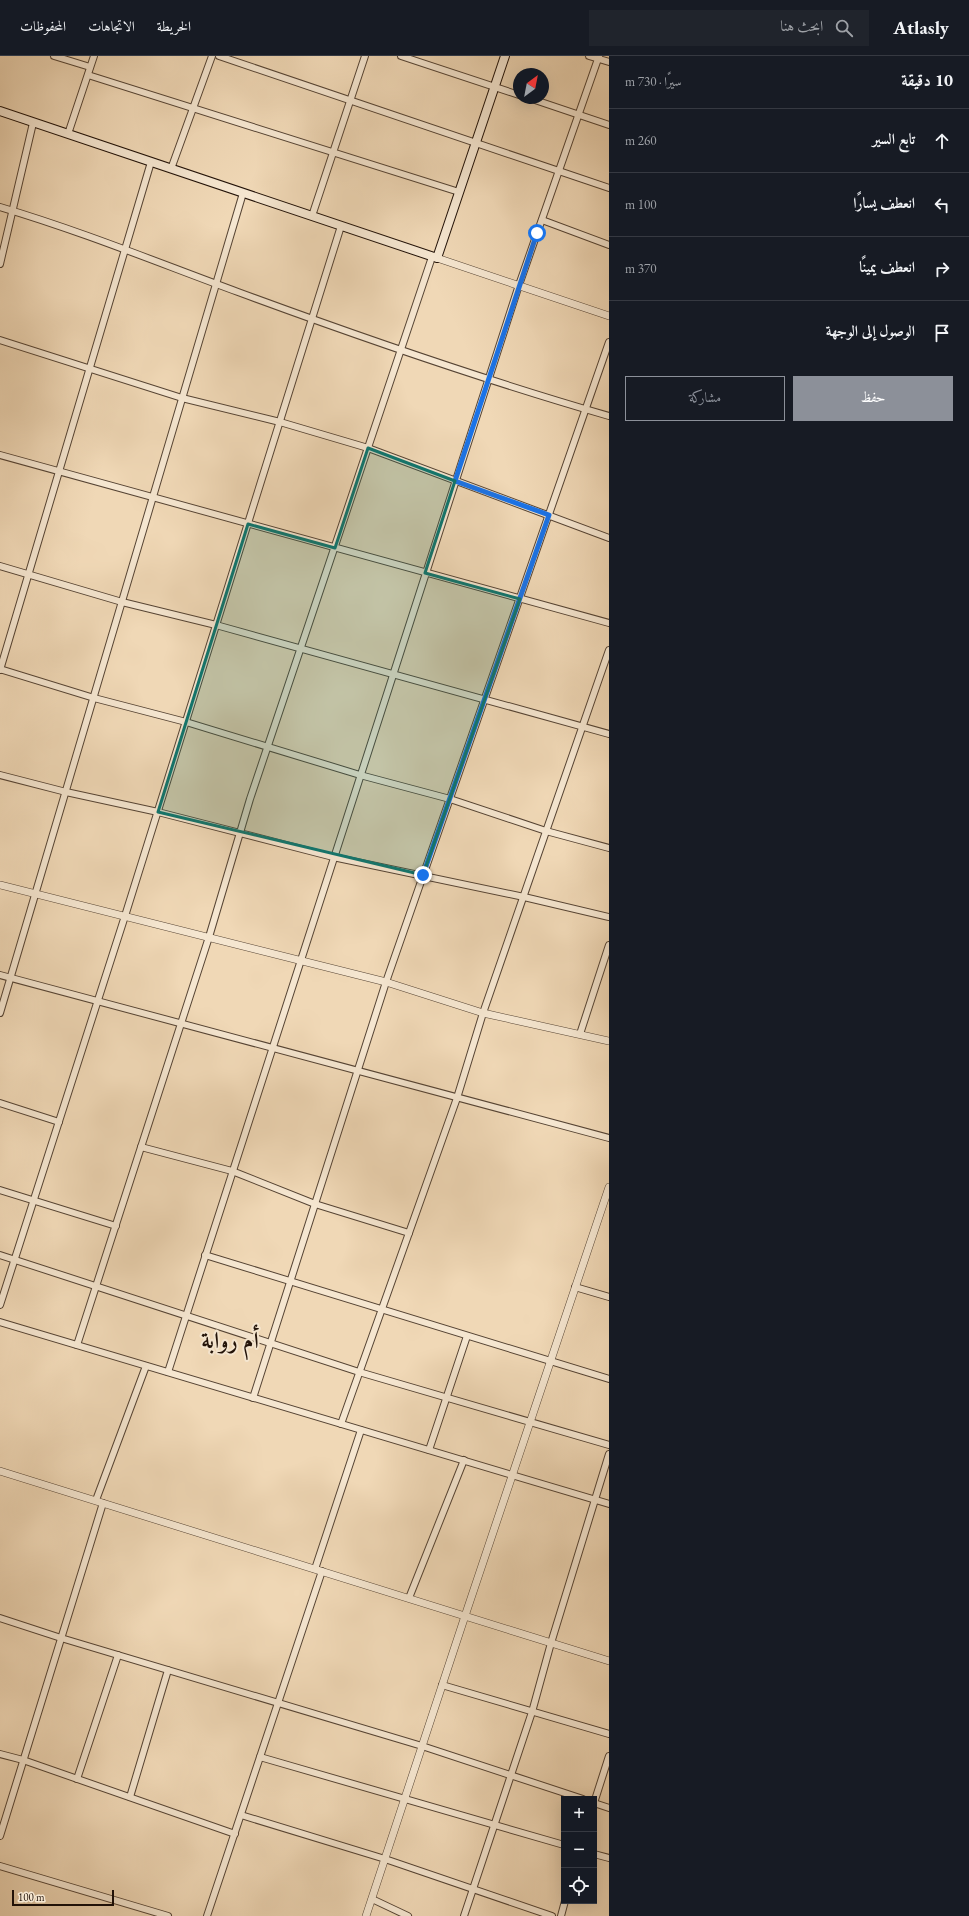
<!DOCTYPE html>
<html lang="ar">
<meta charset="utf-8">
<style>
:root{--surface:#171b24;--page:#20242c;--text:#f1f3f6;--muted:#9ea1a6;--line:#363941;--accent:#8c9099}
body{margin:0;font-family:"EB Garamond",Amiri,serif;background:var(--page);color:var(--text);direction:rtl}
.controls{position:absolute;right:12px;bottom:12px;display:grid;overflow:hidden;border-radius:0px;box-shadow:0 4px 16px #0002}
.controls button{width:36px;height:36px;display:grid;place-items:center;padding:0;border:0;border-bottom:1px solid var(--line);background:var(--surface);color:var(--text);font:20px sans-serif}
.compass{position:absolute;left:513px;top:12px;width:36px;height:36px;border-radius:50%;background:var(--surface);box-shadow:0 4px 16px #0002;rotate:32deg}
.scale{position:absolute;left:12px;bottom:10px;width:102px;box-sizing:border-box;padding-left:4px;border:2px solid #221208;border-top:0;font-size:11px;line-height:14px;white-space:nowrap;color:#221208;-webkit-text-stroke:3px #f5e6d0;paint-order:stroke}
.stop{position:absolute;width:12px;height:12px;margin:-9px;border:3px solid #1a73e8;border-radius:50%;background:#fff}
.stop.end{background:#1a73e8;border-color:#fff;box-shadow:0 1px 4px #0008}
.list{margin:0;padding:0;list-style:none}
h2{display:flex;justify-content:space-between;align-items:center;height:52px;margin:0;padding:0 16px;font-size:17px}
h2 small{font-size:13px;font-weight:400;color:var(--muted)}
.list li{display:grid;grid-template-columns:26px 1fr auto;gap:12px;align-items:center;box-sizing:border-box;height:64px;padding:0 16px;border-top:1px solid var(--line)}
.list b{display:block;font-size:15px;white-space:nowrap}
.list em{font-size:13px;font-style:normal;color:var(--muted)}
.actions{display:flex;gap:8px;padding:12px 16px}
.actions a{flex:1;padding:9px 0;border:1px solid var(--accent);border-radius:0px;text-align:center;font-size:14px;color:var(--accent)}
.actions .main{background:var(--accent);color:#fff}
.icon{flex:none;width:22px;height:22px;fill:none;stroke:currentColor;stroke-width:2;stroke-linecap:round;stroke-linejoin:round}
.map{position:relative;flex:none;width:609px;height:1860px;overflow:hidden;direction:ltr}
header{display:flex;align-items:center;gap:24px;box-sizing:border-box;height:56px;padding:0 20px;background:var(--surface);border-bottom:1px solid var(--line)}
header strong{font-size:19px}
nav{display:flex;gap:22px;margin-inline-start:auto;font-size:14px}
.search{width:280px;height:36px;background:var(--page);display:flex;align-items:center;gap:10px;box-sizing:border-box;padding:0 14px;border-radius:0px;color:var(--muted);font-size:15px}
main{display:flex}
aside{flex:1;background:var(--surface)}
.map>svg:first-child{display:block}
.lines{fill:none;stroke-linecap:round;stroke-linejoin:round}
.minor-casing{stroke:#564434;stroke-width:8}
.tertiary-casing{stroke:#564434;stroke-width:8}
.secondary-casing{stroke:#221208;stroke-width:10}
.minor{stroke:#f5e6d0;stroke-width:6}
.tertiary{stroke:#f5e6d0;stroke-width:7}
.secondary{stroke:#f5e6d0;stroke-width:8}
.route{stroke:#1a73e8;stroke-width:5}
.marked{fill:#0f766e;fill-opacity:0.2;stroke:#0f766e;stroke-width:3;stroke-linejoin:round}
.labels{text-anchor:middle;dominant-baseline:central;stroke-width:4;stroke-linejoin:round;paint-order:stroke}
.town-label{font-size:23px;font-weight:bold;fill:#221208;stroke:#f5e6d0}
</style>
<header>
<strong>Atlasly</strong>
<div class="search"><svg class="icon" aria-label="search" viewBox="0 0 24 24"><circle cx="10" cy="10" r="6"/><path d="M15 15l6 6"/></svg>ابحث هنا</div>
<nav><a>الخريطة</a><a>الاتجاهات</a><a>المحفوظات</a></nav>
</header>
<main>
<aside>
<h2>10 دقيقة<small>سيرًا · 730 m</small></h2>
<ul class="list">
<li><svg class="icon" aria-label="ahead" viewBox="0 0 24 24"><path d="M12 20V5M6 11l6-6 6 6"/></svg><div><b>تابع السير</b></div><em>260 m</em></li>
<li><svg class="icon" aria-label="left" viewBox="0 0 24 24"><path d="M17 20v-9H6M10 6l-5 5 5 5"/></svg><div><b>انعطف يسارًا</b></div><em>100 m</em></li>
<li><svg class="icon" aria-label="right" viewBox="0 0 24 24"><path d="M7 20v-9h11M14 6l5 5-5 5"/></svg><div><b>انعطف يمينًا</b></div><em>370 m</em></li>
<li><svg class="icon" aria-label="arrive" viewBox="0 0 24 24"><path d="M6 21V4h12l-3 4 3 4H6"/></svg><div><b>الوصول إلى الوجهة</b></div></li>
</ul>
<div class="actions"><a class="main">حفظ</a><a>مشاركة</a></div>
</aside>
<div class="map">
<svg width="609" height="1860" viewBox="0 0 609 1860">
<rect width="100%" height="100%" fill="#f0d8b6"/>
<filter id="stains"><feTurbulence type="fractalNoise" baseFrequency=".005" numOctaves="4"/><feColorMatrix values="0 0 0 0 .2 0 0 0 0 .09 0 0 0 0 .02 0 0 0 .5 -.17"/></filter>
<radialGradient id="worn" r=".72"><stop offset=".6" stop-color="#630" stop-opacity="0"/><stop offset="1" stop-color="#630" stop-opacity=".3"/></radialGradient>
<g class="lines">
<g class="minor-casing">
<g id="minor">
<path d="M54,0L90,11"/>
<path d="M219,0L609,132"/>
<path d="M401,0L519,39"/>
<path d="M589,0L609,6"/>
<path d="M88,19L459,136"/>
<path d="M529,42L609,69"/>
<path d="M68,78L94,0"/>
<path d="M171,113L212,0"/>
<path d="M0,151C81,175 159,207 238,236C360,281 484,324 609,360"/>
<path d="M312,160L365,0"/>
<path d="M542,164L609,189"/>
<path d="M0,208L33,67"/>
<path d="M0,284L182,342L280,366L368,392L609,482"/>
<path d="M0,399L609,567"/>
<path d="M0,510L122,546L216,569L609,678"/>
<path d="M0,613L94,642L186,666L360,719L450,743L546,775L609,792"/>
<path d="M0,614L151,106"/>
<path d="M0,719L66,736L158,756L333,801L524,841L609,861"/>
<path d="M0,919L609,1082"/>
<path d="M0,957L243,137"/>
<path d="M580,978L609,889"/>
<path d="M0,1047L59,1066"/>
<path d="M141,1091L232,1115L315,1148L409,1177"/>
<path d="M0,1134L116,1170"/>
<path d="M0,1199L359,1316L609,1389"/>
<path d="M205,1199L609,1323"/>
<path d="M575,1231L609,1241"/>
<path d="M0,1249L125,860L341,170"/>
<path d="M0,1266L609,1448"/>
<path d="M77,1289L209,881L250,743L432,201"/>
<path d="M168,1316L519,229L599,0"/>
<path d="M253,1342L386,926L609,286"/>
<path d="M341,1368L457,1042L483,957L609,594"/>
<path d="M429,1394L467,1280"/>
<path d="M96,1444L146,1310"/>
<path d="M315,1513L361,1374"/>
<path d="M409,1542L464,1404"/>
<path d="M0,1562L61,1582L422,1690L583,1743"/>
<path d="M442,1629L609,1678"/>
<path d="M0,1698L23,1704L235,1778"/>
<path d="M260,1701L564,1789"/>
<path d="M77,1723L118,1599"/>
<path d="M130,1741L168,1614"/>
<path d="M594,1747L609,1700"/>
<path d="M594,1747L609,1752"/>
<path d="M241,1759L385,1803L552,1860"/>
<path d="M0,1780L103,1447"/>
<path d="M594,1798L609,1802"/>
<path d="M0,1810L168,1860"/>
<path d="M372,1843L408,1860"/>
<path d="M207,1860L322,1515"/>
<path d="M464,1860L532,1656L551,1587L609,1398"/>
<path d="M561,1860L565,1845"/>
</g>
</g>
<g class="tertiary-casing">
<g id="tertiary">
<path d="M437,202L609,260"/>
<path d="M0,829L386,926L483,957L609,985"/>
<path d="M0,1415L609,1605"/>
<path d="M366,1860L465,1560L609,1131"/>
</g>
</g>
<g class="secondary-casing">
<path id="secondary" d="M0,55L437,202L505,0"/>
</g>
<use href="#minor" class="minor"/>
<use href="#tertiary" class="tertiary"/>
<use href="#secondary" class="secondary"/>
</g>
<g class="lines">
<path class="route" d="M423,819L549,459L455,425L537,177"/>
</g>
<path class="marked" d="M368,392L455,425L425,517L520,543L423,819L158,756L248,468L335,492Z"/>
<g class="labels">
<g class="town-label">
<text x="230" y="1284">أم روابة</text>
</g>
</g>
<rect width="100%" height="100%" filter="url(#stains)"/>
<rect width="100%" height="100%" fill="url(#worn)"/>
</svg>
<div class="controls">
<button>+</button>
<button>−</button>
<button><svg class="icon" aria-label="locate" viewBox="0 0 24 24"><circle cx="12" cy="12" r="6"/><path d="M12 2v4M12 18v4M2 12h4M18 12h4"/></svg></button>
</div>
<svg class="compass" viewBox="-18 -18 36 36"><path d="M0-13l5 13h-10z" fill="#e53935"/><path d="M0 13l5-13h-10z" fill="#9ea1a6"/></svg>
<div class="scale">100 m</div>
<div class="stop" style="left:537px;top:177px"></div>
<div class="stop end" style="left:423px;top:819px"></div>
</div>
</main>
